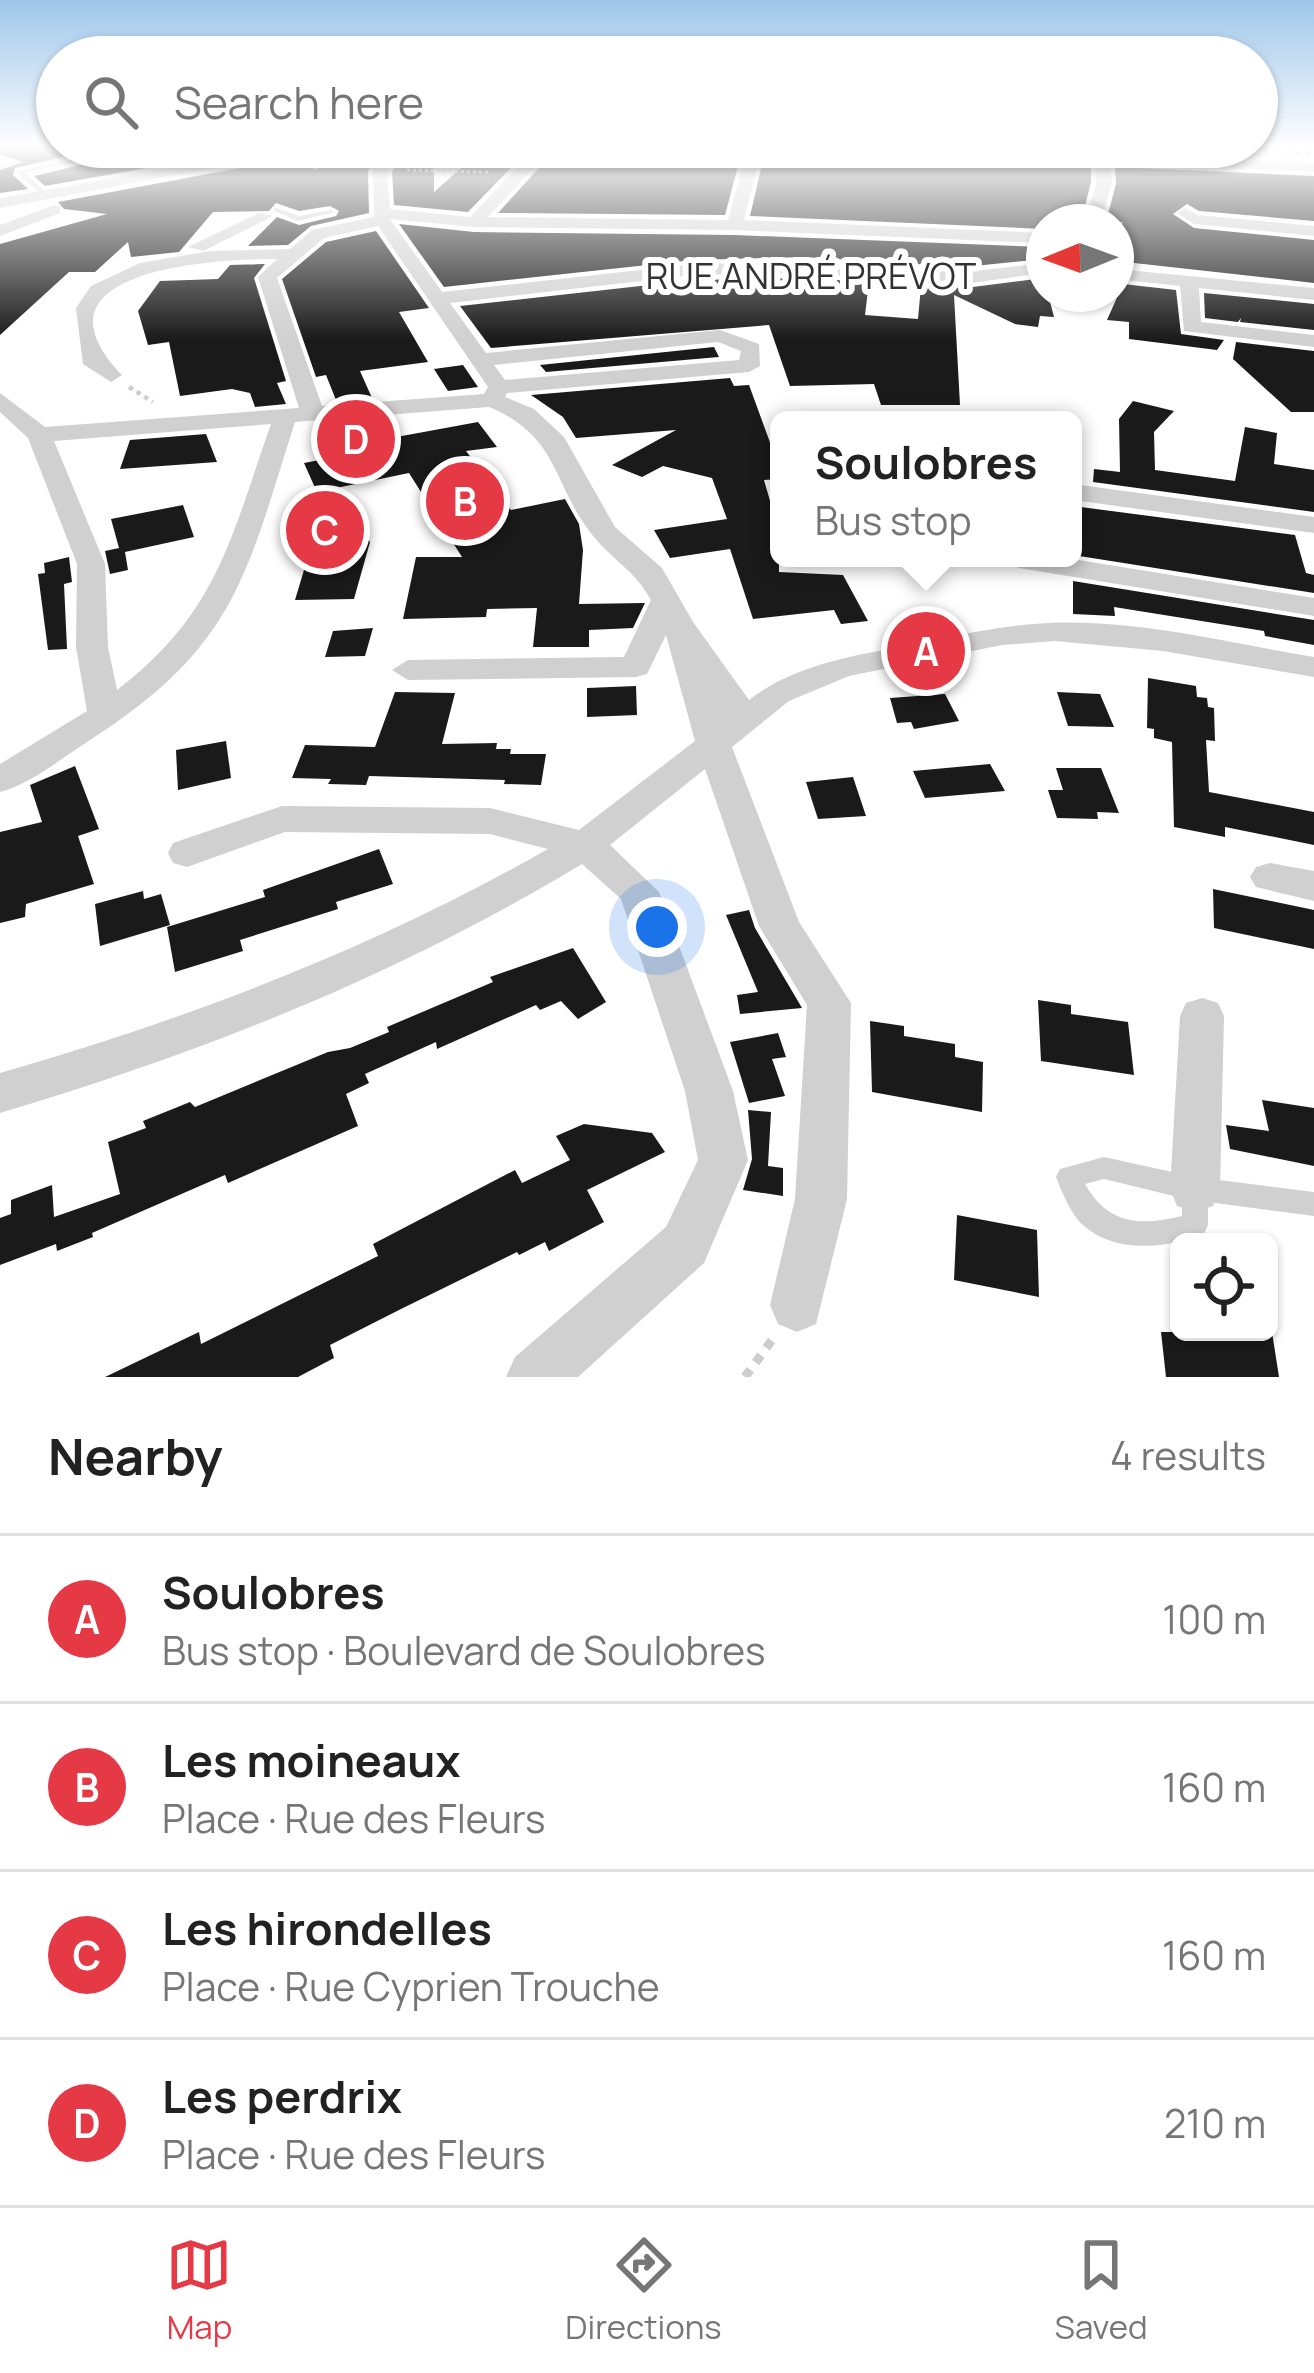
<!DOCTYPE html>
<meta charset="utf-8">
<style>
:root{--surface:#fff;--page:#f6f6f6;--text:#222;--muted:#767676;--line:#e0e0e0;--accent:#e63946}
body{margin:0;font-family:Manrope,sans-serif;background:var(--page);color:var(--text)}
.controls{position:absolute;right:36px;bottom:36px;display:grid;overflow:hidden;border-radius:18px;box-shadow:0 3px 9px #0004}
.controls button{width:108px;height:108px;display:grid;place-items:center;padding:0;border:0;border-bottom:3px solid var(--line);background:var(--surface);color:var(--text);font:60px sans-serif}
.compass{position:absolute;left:1026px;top:204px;width:108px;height:108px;border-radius:50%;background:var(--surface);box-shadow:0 3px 9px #0004;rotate:269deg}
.you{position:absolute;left:657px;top:927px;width:42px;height:42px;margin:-30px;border:9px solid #fff;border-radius:50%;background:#1a73e8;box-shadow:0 0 0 18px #1a73e833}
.badge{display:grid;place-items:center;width:78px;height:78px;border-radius:50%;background:var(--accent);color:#fff;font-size:39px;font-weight:700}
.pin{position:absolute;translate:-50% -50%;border:6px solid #fff;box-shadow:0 3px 12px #0006}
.popup{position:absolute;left:770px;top:411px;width:312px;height:156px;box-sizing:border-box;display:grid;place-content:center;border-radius:18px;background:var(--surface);filter:drop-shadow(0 3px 9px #0005);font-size:39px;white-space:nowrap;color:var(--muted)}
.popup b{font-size:45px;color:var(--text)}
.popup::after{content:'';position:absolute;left:50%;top:100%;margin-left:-24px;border:24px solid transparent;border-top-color:var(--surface)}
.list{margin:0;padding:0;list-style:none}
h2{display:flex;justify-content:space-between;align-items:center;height:156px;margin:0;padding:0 48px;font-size:51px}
h2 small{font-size:39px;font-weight:400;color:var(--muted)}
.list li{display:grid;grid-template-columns:78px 1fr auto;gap:36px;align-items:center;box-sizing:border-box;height:168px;padding:0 48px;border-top:3px solid var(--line)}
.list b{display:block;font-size:45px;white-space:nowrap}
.list p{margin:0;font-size:39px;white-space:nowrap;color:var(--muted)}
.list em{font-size:39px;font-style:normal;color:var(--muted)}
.icon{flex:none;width:66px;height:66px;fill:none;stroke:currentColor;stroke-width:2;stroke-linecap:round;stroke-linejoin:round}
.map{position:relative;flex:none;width:1314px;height:1377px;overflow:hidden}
.search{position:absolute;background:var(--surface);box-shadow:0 3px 9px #0004;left:36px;right:36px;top:36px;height:132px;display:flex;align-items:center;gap:30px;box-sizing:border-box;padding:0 42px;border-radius:66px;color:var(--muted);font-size:45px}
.sheet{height:828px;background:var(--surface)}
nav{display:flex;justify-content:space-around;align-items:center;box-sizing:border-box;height:168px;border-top:3px solid var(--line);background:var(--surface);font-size:33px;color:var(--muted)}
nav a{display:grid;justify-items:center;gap:6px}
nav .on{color:var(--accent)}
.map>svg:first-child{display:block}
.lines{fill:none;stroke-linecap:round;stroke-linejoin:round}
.stream{stroke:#cfe2ee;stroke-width:4.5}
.building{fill:#1a1a1a}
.path-far2{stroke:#cdcdcd;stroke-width:3;stroke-dasharray:3 3;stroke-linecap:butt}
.path-far1{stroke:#cdcdcd;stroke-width:4.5;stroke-dasharray:4.5 4.5;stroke-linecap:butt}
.path{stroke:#cdcdcd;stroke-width:9;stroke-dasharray:9 9;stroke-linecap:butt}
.service{fill:#d0d0d0;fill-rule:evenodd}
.minor{fill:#d0d0d0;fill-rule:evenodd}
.rail{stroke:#888;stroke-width:4.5;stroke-dasharray:6 4.5;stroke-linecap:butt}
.labels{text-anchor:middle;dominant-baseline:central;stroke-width:12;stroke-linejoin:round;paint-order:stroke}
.far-street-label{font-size:36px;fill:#333;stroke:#fff}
</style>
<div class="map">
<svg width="1314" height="1377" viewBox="0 0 1314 1377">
<rect width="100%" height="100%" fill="#fff"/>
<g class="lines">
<path class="stream" d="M0,167L29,158"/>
</g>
<g class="building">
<path d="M0,147H264L45,186L34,176L106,159L109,152L102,148L15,168L13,175L28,189L0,193V170L23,162L0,154Z"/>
<path d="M485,147L530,148L468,212L394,205L392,172L404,152L429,151L427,159L434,158V192Z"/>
<path d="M608,147L712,153L715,147H743L725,215L498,213L556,149Z"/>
<path d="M766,147H775L772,161L796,162L797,166L849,163V153H863V147L1091,165V182L1081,222H1044V229L750,216Z"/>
<path d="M379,153L368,171L369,213L311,226L288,245L248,246L277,217L299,225L336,216L339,211L330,206L299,211L276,203L269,211L213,212L179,252L131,257L128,242L95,272H69L0,335V244L107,214L64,209L58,202L293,158L316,170L327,154Z"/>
<path d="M1115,167L1314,176V221L1199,211L1187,204L1173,214L1194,228L1314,240V283L1116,261V231L1123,222H1106L1116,184Z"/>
<path d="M399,224L474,232L735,235L1044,247V259L964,267L804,257L694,260L444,287Z"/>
<path d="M376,231L429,308L399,312L428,362L360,371L372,398L336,400L326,375L316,377L282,279L326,242Z"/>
<path d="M265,264L254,278L286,381L277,383L286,404L255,407L250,393L232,389L180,396L169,342L148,345L138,311L160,281L218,279L230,265Z"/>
<path d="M804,278L869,282L865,315L918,319L921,286L965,288L1044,278V294H1048L1054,317L1040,316L1038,327L1015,324L954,295L960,405H881L874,384L790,386L769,325L491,348L460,306L694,280Z"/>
<path d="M1123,284L1176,290L1181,334L1224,340L1217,350L1129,339V322L1107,320Z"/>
<path d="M1204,293L1314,304V330L1240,322L1241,318L1238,322L1205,318Z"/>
<path d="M1236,342L1314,351V412H1291L1233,359Z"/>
<path d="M714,347L719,357L546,372L540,365Z"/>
<path d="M463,365L478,387L448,391L434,369Z"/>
<path d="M730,378L734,386L749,385L779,467V479L764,480L779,532V572L843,575L868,621L841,624L834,610L753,619L730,549L670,558L654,530L727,519L712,478L663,466L642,477L612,465L676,430L576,438L563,417L531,395Z"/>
<path d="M1133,401L1174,411L1154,432L1155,470L1235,481L1245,427L1277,433L1274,464L1314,470V512L1093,482L1094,469L1120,472L1119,419Z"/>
<path d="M382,420L391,438L478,422L497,447L466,451L511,510L565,499L579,524L583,550L579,604L645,603L633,628L589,630V647H533L537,608L487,609L486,617L403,619L416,557H462L409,473L336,488L370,542L354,599L295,600L304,570L284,526L328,517L304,463L330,458L317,432L346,427L344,423Z"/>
<path d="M206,434L217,462L120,469L130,440Z"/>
<path d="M183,505L194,537L125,552L128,570L110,574L105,551L119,548L111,519Z"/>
<path d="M1073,506L1295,535L1306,573L1314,575V593L1073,555Z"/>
<path d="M69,557L72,582L64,584L67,649L48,650L38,574L45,573L44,563Z"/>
<path d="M1073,581L1314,620V645L1265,636L1264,631L1114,607L1115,616L1073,614Z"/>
<path d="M373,628L365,656L325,657L333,631Z"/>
<path d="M1148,678L1196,686L1197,697L1207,698L1208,707L1214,708L1215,741L1206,740L1209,792L1314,812V845L1225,827V837L1174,827L1172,742L1154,738V729L1147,728Z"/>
<path d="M636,686L637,715L587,717V688Z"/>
<path d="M395,692L455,693L442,744L497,743L496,749H511L510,754H546L541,785L504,784L505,780L369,776L366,785L328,784L331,779L292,778L305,745L375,747Z"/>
<path d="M1057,692L1100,694L1114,727L1068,726Z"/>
<path d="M945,694L959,721L914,729L911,722L897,723L890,698Z"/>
<path d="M226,741L231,778L178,790L176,750Z"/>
<path d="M990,764L1005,791L925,798L913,771Z"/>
<path d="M75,766L99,829L78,836L94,884L26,904L25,917L0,923V832L42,822L30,785Z"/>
<path d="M1056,768H1101L1119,813L1097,812L1098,819L1057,818L1048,790H1063Z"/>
<path d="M853,777L866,816L818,819L806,782Z"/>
<path d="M379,849L393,884L336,902L338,909L240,940L243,951L175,972L167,927L265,897L263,890Z"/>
<path d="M1213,889L1314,910V949L1214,928Z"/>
<path d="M143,891L144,899L161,894L170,925L100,946L95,904Z"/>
<path d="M749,910L755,928L802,1008L740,1014L737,995L758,992L726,915Z"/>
<path d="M573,948L606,1002L578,1019L561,1001L540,1010L536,1005L437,1049L436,1042L365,1074L369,1083L346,1094L358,1126L228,1183L225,1175L92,1233L93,1237L57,1251L56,1244L0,1265V1218L11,1214V1200L52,1185L54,1217L120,1194L108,1142L146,1128L143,1121L190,1102L195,1107L328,1052L350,1048L389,1032L387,1027L493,982L490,977Z"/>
<path d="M1038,1000L1071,1005V1014L1128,1022L1134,1075L1041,1061Z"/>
<path d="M870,1021L904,1026V1036L955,1044V1057L983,1062L982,1112L872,1092Z"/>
<path d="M778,1033L786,1057L772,1059L785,1096L749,1103L730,1042Z"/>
<path d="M1262,1100L1314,1108V1166L1230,1149L1226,1125L1269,1131Z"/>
<path d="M748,1110L771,1112L768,1166L783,1168V1196L743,1190L752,1159Z"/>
<path d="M584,1124L652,1133L665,1152L587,1190L604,1222L549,1251L545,1242L519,1255L517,1252L399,1310L330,1345L334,1358L298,1377H105L199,1332L201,1344L378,1256L373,1244L515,1170L522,1183L570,1160L556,1136Z"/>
<path d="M957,1215L1037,1230L1039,1297L954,1280Z"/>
<path d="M1161,1332H1272L1279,1377H1166Z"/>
</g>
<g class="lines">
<g class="path-far2">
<path d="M336,148L371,149"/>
<path d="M407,170L490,172"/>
</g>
<path class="path-far1" d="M129,387L153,402"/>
<path class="path" d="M745,1377L775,1336"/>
<g class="service">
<path d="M103,152L105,155L25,173L48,194L45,198L16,172Z"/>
<path d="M274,207L299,216L331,210L335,212L298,221L274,211Z"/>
<path d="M1104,1157L1195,1177L1314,1192V1216L1208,1202V1225L1204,1234C1165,1249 1110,1255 1078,1220C1068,1207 1062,1192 1056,1177L1060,1169ZM1104,1179L1182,1198V1216C1140,1226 1108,1225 1085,1184Z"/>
</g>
<g class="minor">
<path d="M292,147H325L0,208V198Z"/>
<path d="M388,147H402L387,171L390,209L470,217L537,147H552L488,217L728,220L748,147H762L744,220L1044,233V243L735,230L474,227L390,219L442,292L694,264L804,262L964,272L1044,263V273L964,284L804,273L694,275L450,303L486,353L720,330L759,344L760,366L749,372L507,393L505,397L534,409L564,437L615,527L662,568L693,622L749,700C790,668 844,657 895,648C946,638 997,625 1049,623C1136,619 1229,643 1314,657V677L1163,651L1055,641L1002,645L849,676L789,701L732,747L799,922L851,1003L847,1199L816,1324L797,1332L778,1324L770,1305L795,1199L807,1005L759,926L705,769L610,845L659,892L733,1091L748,1160L704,1263L578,1377H506L515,1357L666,1227L698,1160L685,1091L621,899L582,864C396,976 207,1051 0,1113V1073C192,1018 374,948 548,849L490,834L285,832L187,867L173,863L168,853L173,843L282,806L490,808L579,830L695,741L666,635L647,674L636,677L408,680L392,670L408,660L624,657L651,600C636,572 613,560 594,537C552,486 560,436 489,407L295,422C245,579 235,648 87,742C60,759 31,784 0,792V764L87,711L76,647L77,564L28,438L0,412V393L45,427L299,408L258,277L277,259C212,259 21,270 122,375L111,382L83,364L76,308L91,286L140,263L210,251L290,249L312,230L374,217L373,171ZM378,226L488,387L484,394L322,406L277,278L324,238ZM718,342L741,351L739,360L505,380L494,365ZM271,424C231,537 218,613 117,690L108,647L105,564L54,441Z"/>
<path d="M886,147H984L1314,164V172L1110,162L1112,183L1101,222H1085L1096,183L1095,161Z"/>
<path d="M54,205L60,207V213L0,236V225Z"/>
<path d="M1185,208L1198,215L1314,226V236L1194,224L1177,213Z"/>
<path d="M259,213L273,216L203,251L188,247Z"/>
<path d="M1116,269L1314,288V300L1199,288L1201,322L1314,335V347L1184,331L1180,286L1116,279Z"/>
<path d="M1073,484L1314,517V533L1073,500Z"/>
<path d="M1066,558L1314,598V616L1019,568L1005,559Z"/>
<path d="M1270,863L1314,871V901L1256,887L1250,877L1256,867Z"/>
<path d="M1202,998L1218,1003L1224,1016L1220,1189L1213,1206L1195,1212L1177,1206L1170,1189L1180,1016L1186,1003Z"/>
</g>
<path class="rail" d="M1232,147L1314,154"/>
</g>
<linearGradient id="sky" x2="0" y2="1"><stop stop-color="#9ec6ea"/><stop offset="0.43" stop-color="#fff"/><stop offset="1" stop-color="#fff" stop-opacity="0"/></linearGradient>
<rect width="1314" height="340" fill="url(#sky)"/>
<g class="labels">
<g class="far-street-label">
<text x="811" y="275">RUE ANDRÉ PRÉVOT</text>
</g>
</g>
</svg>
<div class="controls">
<button><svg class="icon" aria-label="locate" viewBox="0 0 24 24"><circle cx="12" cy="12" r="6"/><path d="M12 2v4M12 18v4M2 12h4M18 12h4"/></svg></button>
</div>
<svg class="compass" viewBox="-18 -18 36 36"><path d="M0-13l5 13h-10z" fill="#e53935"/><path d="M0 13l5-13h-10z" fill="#767676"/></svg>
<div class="you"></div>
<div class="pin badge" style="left:926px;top:651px">A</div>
<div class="popup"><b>Soulobres</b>Bus stop</div>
<div class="pin badge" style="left:465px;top:501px">B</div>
<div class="pin badge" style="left:325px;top:530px">C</div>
<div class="pin badge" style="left:356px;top:439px">D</div>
<div class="search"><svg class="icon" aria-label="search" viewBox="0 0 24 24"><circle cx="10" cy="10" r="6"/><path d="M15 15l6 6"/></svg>Search here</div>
</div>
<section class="sheet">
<h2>Nearby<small>4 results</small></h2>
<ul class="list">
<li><span class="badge">A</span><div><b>Soulobres</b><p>Bus stop · Boulevard de Soulobres</p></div><em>100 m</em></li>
<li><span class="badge">B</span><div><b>Les moineaux</b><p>Place · Rue des Fleurs</p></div><em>160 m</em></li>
<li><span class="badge">C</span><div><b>Les hirondelles</b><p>Place · Rue Cyprien Trouche</p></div><em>160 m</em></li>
<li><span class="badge">D</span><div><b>Les perdrix</b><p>Place · Rue des Fleurs</p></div><em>210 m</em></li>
</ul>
</section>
<nav>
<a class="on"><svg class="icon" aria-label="map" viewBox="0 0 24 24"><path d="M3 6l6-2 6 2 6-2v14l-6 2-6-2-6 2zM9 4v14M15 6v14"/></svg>Map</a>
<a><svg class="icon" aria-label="directions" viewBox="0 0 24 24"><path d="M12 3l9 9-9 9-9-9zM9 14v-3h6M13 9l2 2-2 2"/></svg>Directions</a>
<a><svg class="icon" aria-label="saved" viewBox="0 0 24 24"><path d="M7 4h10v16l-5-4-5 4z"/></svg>Saved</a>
</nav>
